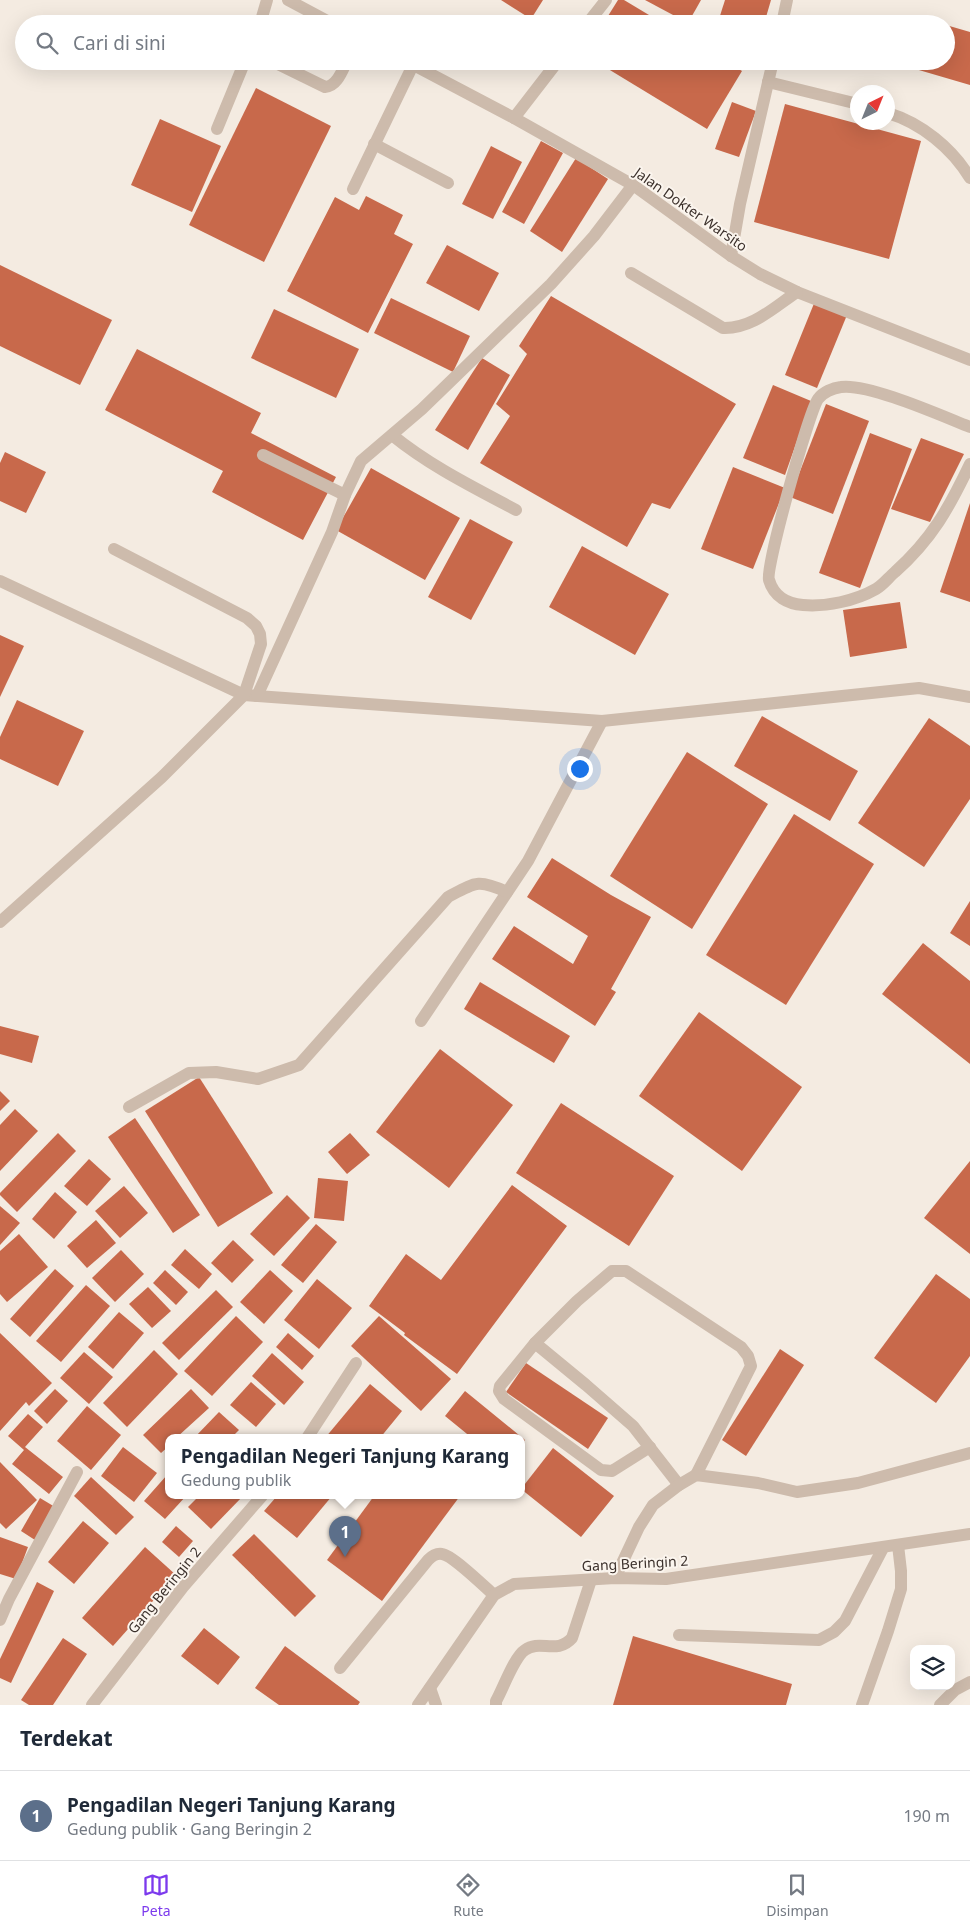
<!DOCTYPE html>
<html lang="id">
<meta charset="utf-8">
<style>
:root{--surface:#fff;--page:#f2f2f3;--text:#1f2937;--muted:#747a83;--line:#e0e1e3;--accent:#7c3aed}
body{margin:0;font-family:"Noto Sans",sans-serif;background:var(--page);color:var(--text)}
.controls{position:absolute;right:15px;bottom:15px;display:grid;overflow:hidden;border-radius:10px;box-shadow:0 5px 20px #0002}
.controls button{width:45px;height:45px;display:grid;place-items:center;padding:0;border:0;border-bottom:1px solid var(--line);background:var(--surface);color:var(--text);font:25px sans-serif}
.compass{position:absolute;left:850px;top:85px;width:45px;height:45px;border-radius:50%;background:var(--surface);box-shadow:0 5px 20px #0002;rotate:43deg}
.you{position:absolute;left:579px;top:768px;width:18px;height:18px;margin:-12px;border:4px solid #fff;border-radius:50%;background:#1a73e8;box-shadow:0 0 0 8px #1a73e833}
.badge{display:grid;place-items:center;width:32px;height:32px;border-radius:50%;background:var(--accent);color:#fff;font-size:16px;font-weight:700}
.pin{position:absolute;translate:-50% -41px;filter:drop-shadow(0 1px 2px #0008)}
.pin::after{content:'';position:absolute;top:26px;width:18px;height:15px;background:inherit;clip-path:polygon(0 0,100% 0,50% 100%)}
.popup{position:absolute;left:165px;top:1434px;width:360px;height:65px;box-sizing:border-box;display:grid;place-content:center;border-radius:10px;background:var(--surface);filter:drop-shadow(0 1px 4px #0005);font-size:16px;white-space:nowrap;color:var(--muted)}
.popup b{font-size:19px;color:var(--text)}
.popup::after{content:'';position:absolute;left:50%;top:100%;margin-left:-10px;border:10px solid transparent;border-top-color:var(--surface)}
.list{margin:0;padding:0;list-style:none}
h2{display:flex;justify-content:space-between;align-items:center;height:65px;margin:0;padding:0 20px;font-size:21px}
h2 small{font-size:16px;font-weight:400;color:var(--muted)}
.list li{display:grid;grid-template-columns:32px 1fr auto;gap:15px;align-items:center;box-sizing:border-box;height:90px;padding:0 20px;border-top:1px solid var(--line)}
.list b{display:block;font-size:19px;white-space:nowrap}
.list p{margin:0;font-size:16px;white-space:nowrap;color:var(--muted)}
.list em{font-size:16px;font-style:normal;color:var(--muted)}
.icon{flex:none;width:28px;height:28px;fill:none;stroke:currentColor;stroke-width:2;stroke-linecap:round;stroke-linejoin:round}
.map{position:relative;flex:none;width:970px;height:1705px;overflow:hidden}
.search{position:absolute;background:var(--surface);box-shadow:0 5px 20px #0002;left:15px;right:15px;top:15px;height:55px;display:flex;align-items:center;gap:12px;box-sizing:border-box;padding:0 18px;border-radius:28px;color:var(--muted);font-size:19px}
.sheet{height:155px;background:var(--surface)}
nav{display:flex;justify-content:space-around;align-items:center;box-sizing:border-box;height:70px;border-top:1px solid var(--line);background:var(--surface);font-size:14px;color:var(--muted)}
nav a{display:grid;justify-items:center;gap:2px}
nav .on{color:var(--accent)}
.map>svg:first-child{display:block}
.building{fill:#c8694b}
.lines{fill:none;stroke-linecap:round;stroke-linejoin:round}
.minor{stroke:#cdbbac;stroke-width:12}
.labels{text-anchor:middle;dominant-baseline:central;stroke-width:4;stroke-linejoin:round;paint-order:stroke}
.street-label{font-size:14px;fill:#3b302b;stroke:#fbf5ee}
</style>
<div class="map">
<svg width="970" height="1705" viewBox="0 0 970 1705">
<rect width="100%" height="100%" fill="#f4ebe1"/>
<g class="building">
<path d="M501,0H543L531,19Z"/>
<path d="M618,0H624L664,24H603Z"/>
<path d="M645,0H701L688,23Z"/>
<path d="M725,0H771L764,24H723L718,22Z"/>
<path d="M946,25L970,32V85L912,68L914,61H946Z"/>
<path d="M595,61H726L742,71L707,129Z"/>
<path d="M256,88L331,126L264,262L189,225Z"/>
<path d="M732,102L756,111L739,157L715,149Z"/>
<path d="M785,104L921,141L889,259L754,222Z"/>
<path d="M160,119L221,146L192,212L131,185Z"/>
<path d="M541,141L563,153L524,224L502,212Z"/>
<path d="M491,146L522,162L493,219L462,204Z"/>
<path d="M576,158L608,179L562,252L530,231Z"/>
<path d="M366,196L403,215L394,234L413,244L368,333L287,291L335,197L359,210Z"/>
<path d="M447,245L499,273L479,311L426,283Z"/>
<path d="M0,265L112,320L80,385L0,346Z"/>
<path d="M551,296L736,404L670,509L652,503L627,547L480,463L510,416L496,404L527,354L519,346Z"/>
<path d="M391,298L470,336L453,372L374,333Z"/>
<path d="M815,301L847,315L817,388L785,375Z"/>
<path d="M274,309L359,349L336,398L251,358Z"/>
<path d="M137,349L261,413L251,433L336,477L303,540L212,492L223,471L105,410Z"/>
<path d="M482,358L510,375L468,450L435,430Z"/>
<path d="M773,385L811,401L785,475L743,458Z"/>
<path d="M826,404L869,421L833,514L790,497Z"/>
<path d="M870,433L912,449L860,588L819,573Z"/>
<path d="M921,438L964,454L930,522L891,509Z"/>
<path d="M5,452L46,472L26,513L0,501V463Z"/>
<path d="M733,467L785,488L753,569L701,549Z"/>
<path d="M371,468L460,518L425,580L336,530Z"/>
<path d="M970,503V602L940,592Z"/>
<path d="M470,519L513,542L471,620L428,597Z"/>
<path d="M582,546L669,594L635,655L549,607Z"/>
<path d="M900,602L907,648L850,657L843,610Z"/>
<path d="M0,635L24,646L0,697Z"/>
<path d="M17,700L84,731L58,786L0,759V737Z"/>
<path d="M762,716L858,771L830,821L734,766Z"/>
<path d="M929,718L970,746V799L924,867L858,823Z"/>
<path d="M687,752L768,804L692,929L610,876Z"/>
<path d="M794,814L874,864L786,1005L706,955Z"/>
<path d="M552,858L611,895L651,917L611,989L616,992L595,1026L492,959L514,926L573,964L588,936L527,897Z"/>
<path d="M970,901V946L950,933Z"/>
<path d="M923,943L970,981V1064L882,994Z"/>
<path d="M480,982L570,1036L554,1063L464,1009Z"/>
<path d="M699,1012L802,1087L742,1171L639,1096Z"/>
<path d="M0,1026L39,1036L32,1063L0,1054Z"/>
<path d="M440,1049L513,1105L449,1188L376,1132Z"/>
<path d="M199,1077L273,1193L218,1227L145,1111Z"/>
<path d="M0,1091L10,1101L0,1111Z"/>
<path d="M561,1103L674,1176L629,1246L516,1173Z"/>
<path d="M15,1109L38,1131L0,1171V1125Z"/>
<path d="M135,1118L200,1215L173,1233L108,1137Z"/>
<path d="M58,1133L76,1151L17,1212L0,1195V1193Z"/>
<path d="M350,1133L370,1155L347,1174L328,1152Z"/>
<path d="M89,1159L111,1179L87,1206L64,1186Z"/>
<path d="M970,1161V1254L924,1218Z"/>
<path d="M318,1178L348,1181L344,1221L314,1218Z"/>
<path d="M512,1185L567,1226L457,1374L404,1335L405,1333L369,1306L406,1254L441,1280Z"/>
<path d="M124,1186L148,1213L120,1238L95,1211Z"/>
<path d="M55,1192L77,1212L54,1239L32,1219Z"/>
<path d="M287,1195L310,1218L274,1256L250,1234Z"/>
<path d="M0,1206L20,1223L0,1245Z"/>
<path d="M96,1220L116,1243L87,1268L67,1246Z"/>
<path d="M316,1224L337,1242L303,1283L281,1265Z"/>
<path d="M19,1234L48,1267L7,1302L0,1294V1251Z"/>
<path d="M233,1240L254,1260L232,1283L211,1263Z"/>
<path d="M185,1249L212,1274L199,1289L171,1265Z"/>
<path d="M121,1250L144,1274L115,1302L92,1278Z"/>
<path d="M55,1269L74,1286L30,1337L10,1319Z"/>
<path d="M165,1270L188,1292L176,1305L153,1283Z"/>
<path d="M270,1270L293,1291L264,1324L240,1302Z"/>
<path d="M936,1274L970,1299V1356L936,1403L874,1358Z"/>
<path d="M317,1279L352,1308L319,1349L284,1320Z"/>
<path d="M86,1285L110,1306L61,1362L36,1341Z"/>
<path d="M148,1287L171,1311L152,1328L129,1304Z"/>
<path d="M216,1290L233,1307L179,1360L162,1343Z"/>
<path d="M119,1312L144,1333L113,1369L88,1347Z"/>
<path d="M236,1316L263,1342L212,1396L184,1371Z"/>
<path d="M379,1316L451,1379L421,1411L351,1346Z"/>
<path d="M0,1333L52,1383L29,1406L26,1402L0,1431Z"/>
<path d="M288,1333L314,1356L302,1370L276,1347Z"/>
<path d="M780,1349L804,1365L746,1456L722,1440Z"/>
<path d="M154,1350L178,1374L127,1427L103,1403Z"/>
<path d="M84,1352L113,1377L89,1404L60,1378Z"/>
<path d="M272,1353L304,1382L284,1405L252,1376Z"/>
<path d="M526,1363L608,1418L588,1449L506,1392Z"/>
<path d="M251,1382L276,1404L256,1427L230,1405Z"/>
<path d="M370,1384L402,1411L380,1438H325Z"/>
<path d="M55,1389L68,1401L47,1424L34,1411Z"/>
<path d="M191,1389L209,1408L176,1438H169V1446L161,1453L143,1435Z"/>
<path d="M465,1391L525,1440L521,1445V1438H472L445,1416Z"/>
<path d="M87,1406L121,1435L91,1470L57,1441Z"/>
<path d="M219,1412L239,1430L231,1438H194Z"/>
<path d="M28,1414L43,1427L25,1447L63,1477L49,1494L12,1464L24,1450L8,1436Z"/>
<path d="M123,1447L157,1473L134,1502L101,1476Z"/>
<path d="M553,1448L614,1496L581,1537L521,1489Z"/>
<path d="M0,1462L37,1500L6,1529L0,1523Z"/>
<path d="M167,1475L169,1496H186L165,1519L144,1501Z"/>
<path d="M91,1477L134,1517L116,1535L74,1496Z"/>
<path d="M199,1496H243L211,1529L188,1507Z"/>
<path d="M277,1496H332L297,1538L264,1511Z"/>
<path d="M374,1496H460L382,1601L327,1560Z"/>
<path d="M40,1498L55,1507L35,1540L21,1531Z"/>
<path d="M83,1521L109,1543L74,1584L48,1562Z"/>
<path d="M176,1526L193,1541L179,1557L162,1542Z"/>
<path d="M254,1534L316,1596L295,1617L232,1555Z"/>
<path d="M0,1537L28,1547L16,1579L0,1574Z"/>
<path d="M145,1547L176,1575L113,1646L82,1618Z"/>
<path d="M37,1582L54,1591L11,1683L0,1678V1659Z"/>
<path d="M204,1628L240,1657L218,1685L181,1656Z"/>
<path d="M633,1636L792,1684L786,1705H613Z"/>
<path d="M63,1638L87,1654L53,1705H29L21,1700Z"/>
<path d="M285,1646L360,1702L358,1705H279L255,1688Z"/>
</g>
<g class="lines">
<g class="minor">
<path d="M288,0L333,24"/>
<path d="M260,24L267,0"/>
<path d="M587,24L606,0"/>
<path d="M782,24L787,0"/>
<path d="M272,61L325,87C337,86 342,71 347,61"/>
<path d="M406,61L514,118L633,185L731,256L760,274L797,292L970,360"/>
<path d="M768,82L858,104"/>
<path d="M888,113C921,123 952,148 970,178"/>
<path d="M514,118L558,61"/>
<path d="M217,129L245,61"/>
<path d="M374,144L448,183"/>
<path d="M353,189L413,65"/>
<path d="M731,256L740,204L773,61"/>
<path d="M631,273L723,328C752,329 773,308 797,292"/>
<path d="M970,427C942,416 868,383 841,387C833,388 823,392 818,399C809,412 765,568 769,580C774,597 788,604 803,605C826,607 855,601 876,589C883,585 889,577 895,572C932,539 949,508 970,464"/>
<path d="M392,435C430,466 473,487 516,510"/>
<path d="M263,455L345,495"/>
<path d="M0,581L244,695L602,721L919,688L970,697"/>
<path d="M257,696L332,532L345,495L361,461L422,409L551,284L594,236L633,185"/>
<path d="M0,922L162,777L244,695L261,644L260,634L256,626L247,618L114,549"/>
<path d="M421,1021L528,861L602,721"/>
<path d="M129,1107L189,1073L216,1072L258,1079L299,1065L448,897C476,882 478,879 507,892"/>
<path d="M535,1343L500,1386L499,1391L504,1399L601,1470L612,1471L650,1447"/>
<path d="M307,1438L356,1363"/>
<path d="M679,1485L633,1426L586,1385L535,1343L577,1301L612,1271H626L741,1347L748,1356L751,1366L696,1475"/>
<path d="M615,1578L639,1527L653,1505L679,1485L696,1475L758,1483L797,1492L858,1483L970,1453"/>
<path d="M0,1620L9,1599L77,1472"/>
<path d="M679,1635L819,1640L834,1632L845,1621L883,1548"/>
<path d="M340,1668L428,1560C432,1556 436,1553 442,1554C452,1555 485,1587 494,1595"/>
<path d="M430,1688L436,1705"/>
<path d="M92,1705L183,1587L262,1496"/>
<path d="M418,1705L494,1595L514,1584L615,1578L666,1579L970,1534"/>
<path d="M496,1705V1701C503,1689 514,1657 525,1650C540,1639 557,1655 572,1638L591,1580"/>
<path d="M862,1705L888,1631L901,1589V1571L898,1545"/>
<path d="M940,1705L955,1690L970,1682"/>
</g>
</g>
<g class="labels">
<g class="street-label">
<text transform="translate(691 209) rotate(35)">Jalan Dokter Warsito</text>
<text transform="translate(635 1563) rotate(-3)">Gang Beringin 2</text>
<text transform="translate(164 1590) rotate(-51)">Gang Beringin 2</text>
</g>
</g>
</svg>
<div class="controls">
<button><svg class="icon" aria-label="layers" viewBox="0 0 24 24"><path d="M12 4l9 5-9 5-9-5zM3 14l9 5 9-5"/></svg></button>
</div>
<svg class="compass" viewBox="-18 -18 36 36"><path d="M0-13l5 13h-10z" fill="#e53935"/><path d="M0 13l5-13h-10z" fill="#747a83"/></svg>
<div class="you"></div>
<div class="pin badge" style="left:345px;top:1557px;background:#5c6f8a">1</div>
<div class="popup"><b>Pengadilan Negeri Tanjung Karang</b>Gedung publik</div>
<div class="search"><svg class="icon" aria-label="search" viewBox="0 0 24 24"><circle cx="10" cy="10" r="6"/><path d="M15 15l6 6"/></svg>Cari di sini</div>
</div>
<section class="sheet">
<h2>Terdekat<small></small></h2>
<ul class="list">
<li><span class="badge" style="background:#5c6f8a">1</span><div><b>Pengadilan Negeri Tanjung Karang</b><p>Gedung publik · Gang Beringin 2</p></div><em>190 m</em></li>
</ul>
</section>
<nav>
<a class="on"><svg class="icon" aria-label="map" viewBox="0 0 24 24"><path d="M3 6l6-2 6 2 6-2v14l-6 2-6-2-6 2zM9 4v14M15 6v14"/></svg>Peta</a>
<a><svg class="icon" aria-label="directions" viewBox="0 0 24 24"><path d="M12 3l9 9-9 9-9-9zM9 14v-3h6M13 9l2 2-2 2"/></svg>Rute</a>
<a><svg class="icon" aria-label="saved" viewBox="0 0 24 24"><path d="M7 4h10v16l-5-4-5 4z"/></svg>Disimpan</a>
</nav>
